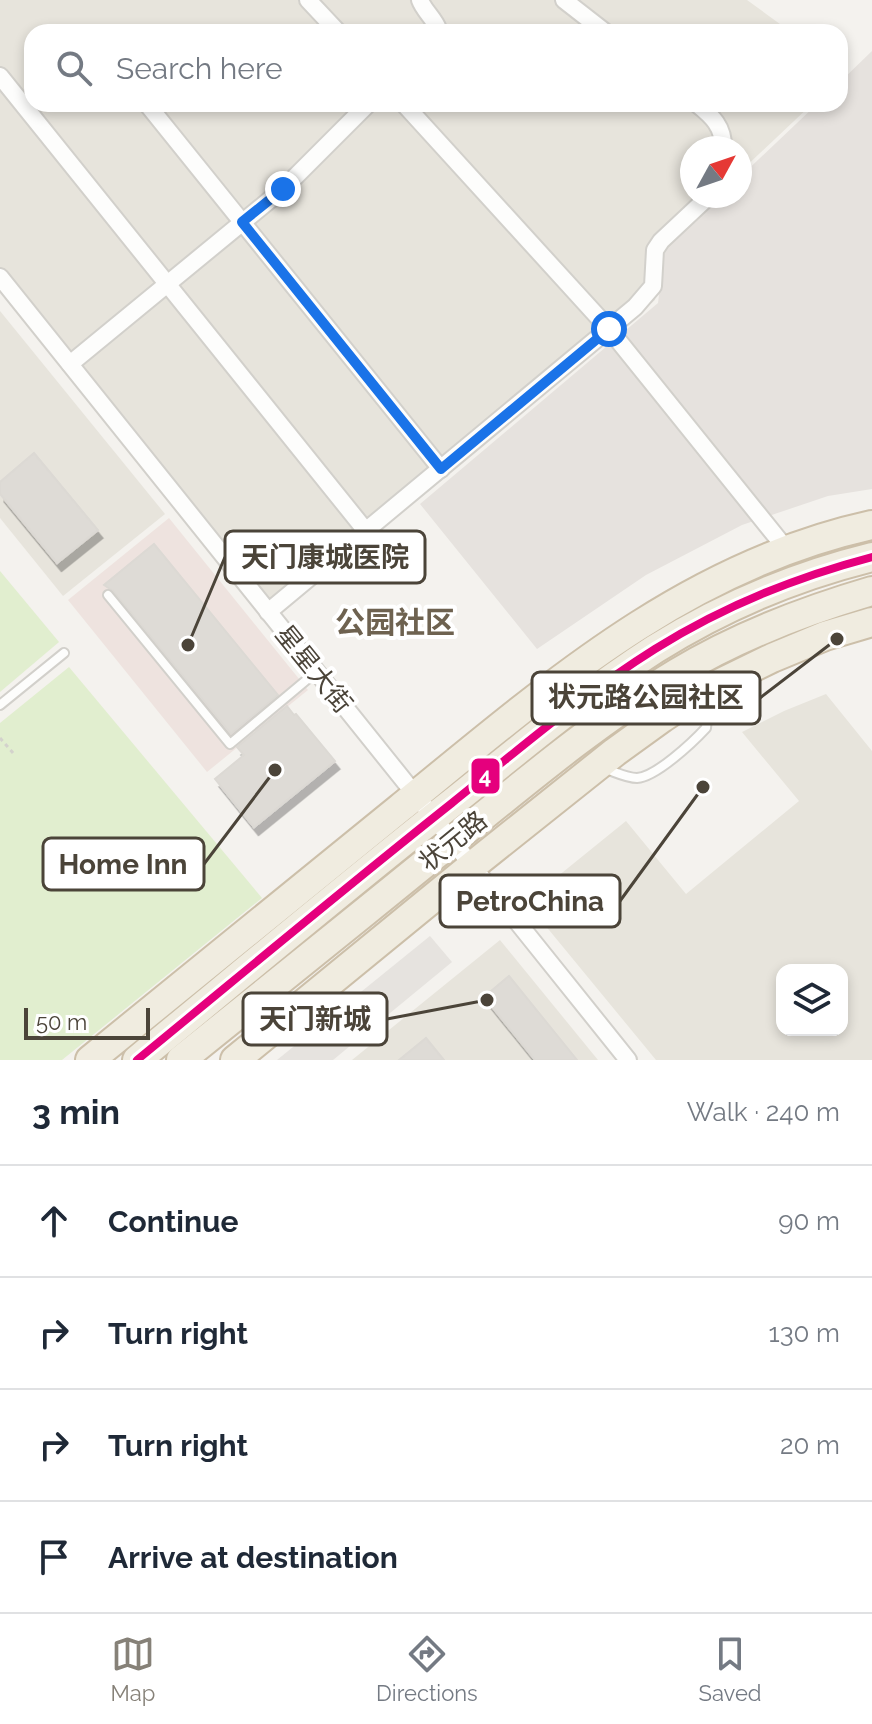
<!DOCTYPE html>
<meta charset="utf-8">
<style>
:root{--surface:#fff;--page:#f6f6f7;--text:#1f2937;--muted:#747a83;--line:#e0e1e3;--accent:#868178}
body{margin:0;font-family:Raleway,"Noto Sans SC",sans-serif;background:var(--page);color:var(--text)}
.controls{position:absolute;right:24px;bottom:24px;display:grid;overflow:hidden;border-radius:16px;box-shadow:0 4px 12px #0003}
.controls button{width:72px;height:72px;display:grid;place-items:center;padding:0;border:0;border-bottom:2px solid var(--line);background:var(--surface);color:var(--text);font:40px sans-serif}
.compass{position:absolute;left:680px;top:136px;width:72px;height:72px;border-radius:50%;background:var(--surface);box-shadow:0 4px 12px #0003;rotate:50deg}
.scale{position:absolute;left:24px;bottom:20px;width:126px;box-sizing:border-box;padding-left:8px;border:4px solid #4b4439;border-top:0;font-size:22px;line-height:28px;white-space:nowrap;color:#4b4439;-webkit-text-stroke:6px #fff;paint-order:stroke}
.stop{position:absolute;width:24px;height:24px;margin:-18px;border:6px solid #1a73e8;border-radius:50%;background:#fff}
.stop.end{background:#1a73e8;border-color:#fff;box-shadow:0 2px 8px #0008}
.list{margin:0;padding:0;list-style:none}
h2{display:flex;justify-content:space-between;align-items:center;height:104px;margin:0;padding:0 32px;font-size:34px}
h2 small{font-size:26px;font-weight:400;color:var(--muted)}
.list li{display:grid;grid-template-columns:52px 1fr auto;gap:24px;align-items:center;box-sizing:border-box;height:112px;padding:0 32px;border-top:2px solid var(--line)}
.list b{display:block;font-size:30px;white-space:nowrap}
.list em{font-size:26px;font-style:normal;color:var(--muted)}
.icon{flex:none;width:44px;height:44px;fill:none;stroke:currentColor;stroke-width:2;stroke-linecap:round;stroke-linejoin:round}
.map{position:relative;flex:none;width:872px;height:1060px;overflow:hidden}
.search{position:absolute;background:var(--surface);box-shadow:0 4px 12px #0003;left:24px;right:24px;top:24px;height:88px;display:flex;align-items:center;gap:20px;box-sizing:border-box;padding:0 28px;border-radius:24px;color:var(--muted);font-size:30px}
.sheet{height:552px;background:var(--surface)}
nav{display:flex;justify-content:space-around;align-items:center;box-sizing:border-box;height:112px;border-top:2px solid var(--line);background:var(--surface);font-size:22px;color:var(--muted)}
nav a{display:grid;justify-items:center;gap:4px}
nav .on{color:var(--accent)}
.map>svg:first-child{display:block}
.residential{fill:#e7e4dc;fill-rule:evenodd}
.industrial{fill:#e6e2de}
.medical{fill:#eee3df}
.green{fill:#e1eecf}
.parking{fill:#e6e3df}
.building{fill:#dedbd6;stroke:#dcd9d4;stroke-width:2;filter:url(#shadow)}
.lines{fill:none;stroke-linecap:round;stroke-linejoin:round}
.service-casing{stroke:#d2d0cb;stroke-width:12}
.minor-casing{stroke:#d2d0cb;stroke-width:20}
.trunk-casing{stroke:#ccbfa9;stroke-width:32}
.path{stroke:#d3d2cc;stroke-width:3;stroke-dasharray:4 4;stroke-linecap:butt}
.service{stroke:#fdfdfc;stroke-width:8}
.minor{stroke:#fdfdfc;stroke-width:16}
.trunk{stroke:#f0ece0;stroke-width:28}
.bus-1-casing{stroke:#fff;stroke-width:14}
.bus-1{stroke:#e5007d;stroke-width:8}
.route{stroke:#1a73e8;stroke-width:10}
.labels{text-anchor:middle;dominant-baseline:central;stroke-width:8;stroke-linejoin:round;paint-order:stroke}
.street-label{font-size:26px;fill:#4b4439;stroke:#fff}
.quarter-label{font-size:30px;font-weight:bold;fill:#6e6250;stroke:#fff}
.leader{fill:none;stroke:#4b4439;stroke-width:3}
.callout-dot{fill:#4b4439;stroke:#fff;stroke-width:3}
.callout{fill:#fff;stroke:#4b4439;stroke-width:3}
.callout-label{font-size:28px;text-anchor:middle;font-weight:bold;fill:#4b4439}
.line-badge{stroke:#fff;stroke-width:3}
.badge-label{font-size:22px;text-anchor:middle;font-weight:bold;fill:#fff}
</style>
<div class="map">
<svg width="872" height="1060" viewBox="0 0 872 1060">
<defs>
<filter id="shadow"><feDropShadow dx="4.5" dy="8" stdDeviation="0" flood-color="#0004"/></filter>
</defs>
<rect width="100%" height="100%" fill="#f4f2ee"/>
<g class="residential">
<path d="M0,0H747L791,32H32V104H812L740,172V148H692V196H715L661,248L655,300L273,621L0,283Z"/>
<path d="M0,311L165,514L63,596L0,518Z"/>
<path d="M826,694L872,751V1060H656L526,902L626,821L686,894L799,801L742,732L784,711ZM842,970V1030H782V970Z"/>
<path d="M500,940L598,1060H352Z"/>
</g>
<path class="industrial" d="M872,51V489L828,496L742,525L646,575L537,649L420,504L658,303L665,248L720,196H740V177L817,104H840V82Z"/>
<path class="medical" d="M169,518L308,690L207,772L68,600Z"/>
<g class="green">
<path d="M0,571L59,642L0,692Z"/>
<path d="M69,667L262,898L62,1060H0V723Z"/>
</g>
<path class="parking" d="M430,936L452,962L333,1060H277Z"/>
<g class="building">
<path d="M34,453L98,530L57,563L0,494V482Z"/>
<path d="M154,544L278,695L231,734L113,591L104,585Z"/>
<path d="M287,706L294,715L296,714L335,761L254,827L215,779L244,755L237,747Z"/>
<path d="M509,976L577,1060H535L484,997Z"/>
<path d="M426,1038L444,1060H399Z"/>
</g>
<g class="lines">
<g class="service-casing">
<g id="service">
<path d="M108,595L230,744L316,672"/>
<path d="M0,705L64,653"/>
<path d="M606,769C615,772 627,778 637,778C656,777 693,742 706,728L708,710L704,697"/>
</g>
</g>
<g class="minor-casing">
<g id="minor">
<path d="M308,0L338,32"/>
<path d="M420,0C424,11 434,18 438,29L437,32"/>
<path d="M564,0L605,32"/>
<path d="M0,76L366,531"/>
<path d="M147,104L441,469"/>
<path d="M404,104L609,329L787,550"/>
<path d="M697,104C712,116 724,127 723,148"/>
<path d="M0,277L628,1060"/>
<path d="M70,364L283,189L368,104"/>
<path d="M268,612L635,307L653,286L655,250L661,241L709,196"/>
</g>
</g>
<g class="trunk-casing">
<g id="trunk">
<path d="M90,1060C193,976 296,892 400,808C545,690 684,566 872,525"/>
<path d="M137,1060C243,973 349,884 457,799C521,748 585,694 655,649C722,607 795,576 872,557"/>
<path d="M181,1060C268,990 354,921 440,851C517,789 593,724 677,673C738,636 804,611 872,591"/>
<path d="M235,1060L472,866L615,752L662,718L698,694L772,658L825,636L872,622"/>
</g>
</g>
<path class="path" d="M0,738L13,753"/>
<use href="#service" class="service"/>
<use href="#minor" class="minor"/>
<use href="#trunk" class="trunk"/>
<g class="bus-1-casing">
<path id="bus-1" d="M137,1060C242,974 346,887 452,803C518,750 583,694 655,649C722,607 796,577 872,557"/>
</g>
<use href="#bus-1" class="bus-1"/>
</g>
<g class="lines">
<path class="route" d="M283,189L242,222L441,469L609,329"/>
</g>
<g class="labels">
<g class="street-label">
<text transform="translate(314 669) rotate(51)">星星大街</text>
<text transform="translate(453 841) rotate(-39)">状元路</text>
</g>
<g class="quarter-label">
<text x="395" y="622">公园社区</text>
</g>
</g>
<path class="leader" d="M188 645L225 557M837 639L760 698M275 770L204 864M703 787L620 901M487 1000L387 1019"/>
<g class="callout-dot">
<circle cx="188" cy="645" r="8"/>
<circle cx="837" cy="639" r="8"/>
<circle cx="275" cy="770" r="8"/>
<circle cx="703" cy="787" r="8"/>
<circle cx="487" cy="1000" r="8"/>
</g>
<g class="callout">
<rect x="225" y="531" width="200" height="52" rx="8"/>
<rect x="532" y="672" width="228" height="52" rx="8"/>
<rect x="43" y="838" width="161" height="52" rx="8"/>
<rect x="440" y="875" width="180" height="52" rx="8"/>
<rect x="243" y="993" width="144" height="52" rx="8"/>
</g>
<g class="callout-label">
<text x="325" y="567">天门康城医院</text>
<text x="646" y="707">状元路公园社区</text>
<text x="123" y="874">Home Inn</text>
<text x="530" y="911">PetroChina</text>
<text x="315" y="1029">天门新城</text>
</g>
<rect class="line-badge" x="470" y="757" width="31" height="38" rx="8" fill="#e5007d"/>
<g class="badge-label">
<text x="485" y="784">4</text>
</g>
</svg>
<div class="controls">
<button><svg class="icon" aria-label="layers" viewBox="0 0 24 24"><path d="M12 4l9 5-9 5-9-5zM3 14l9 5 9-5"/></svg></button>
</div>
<svg class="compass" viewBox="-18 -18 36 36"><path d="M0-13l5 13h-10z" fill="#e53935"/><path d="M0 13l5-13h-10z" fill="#747a83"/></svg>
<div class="scale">50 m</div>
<div class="stop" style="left:609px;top:329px"></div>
<div class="stop end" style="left:283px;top:189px"></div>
<div class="search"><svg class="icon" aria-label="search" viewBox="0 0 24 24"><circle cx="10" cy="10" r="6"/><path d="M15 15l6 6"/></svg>Search here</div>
</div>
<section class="sheet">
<h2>3 min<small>Walk · 240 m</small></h2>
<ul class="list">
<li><svg class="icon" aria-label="ahead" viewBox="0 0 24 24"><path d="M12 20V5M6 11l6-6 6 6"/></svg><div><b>Continue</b></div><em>90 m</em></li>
<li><svg class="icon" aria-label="right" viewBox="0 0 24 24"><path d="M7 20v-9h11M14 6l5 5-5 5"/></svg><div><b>Turn right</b></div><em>130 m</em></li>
<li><svg class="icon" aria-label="right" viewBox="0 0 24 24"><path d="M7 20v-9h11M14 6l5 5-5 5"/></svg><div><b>Turn right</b></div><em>20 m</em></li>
<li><svg class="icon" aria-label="arrive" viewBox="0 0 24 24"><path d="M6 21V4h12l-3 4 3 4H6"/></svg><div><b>Arrive at destination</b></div></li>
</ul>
</section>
<nav>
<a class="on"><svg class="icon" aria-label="map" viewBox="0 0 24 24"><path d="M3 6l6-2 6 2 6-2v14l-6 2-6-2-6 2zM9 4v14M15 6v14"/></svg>Map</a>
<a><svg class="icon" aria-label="directions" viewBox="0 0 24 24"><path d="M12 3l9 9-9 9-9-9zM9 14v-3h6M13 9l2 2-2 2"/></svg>Directions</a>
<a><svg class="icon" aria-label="saved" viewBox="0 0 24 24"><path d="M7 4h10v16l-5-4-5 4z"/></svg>Saved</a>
</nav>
